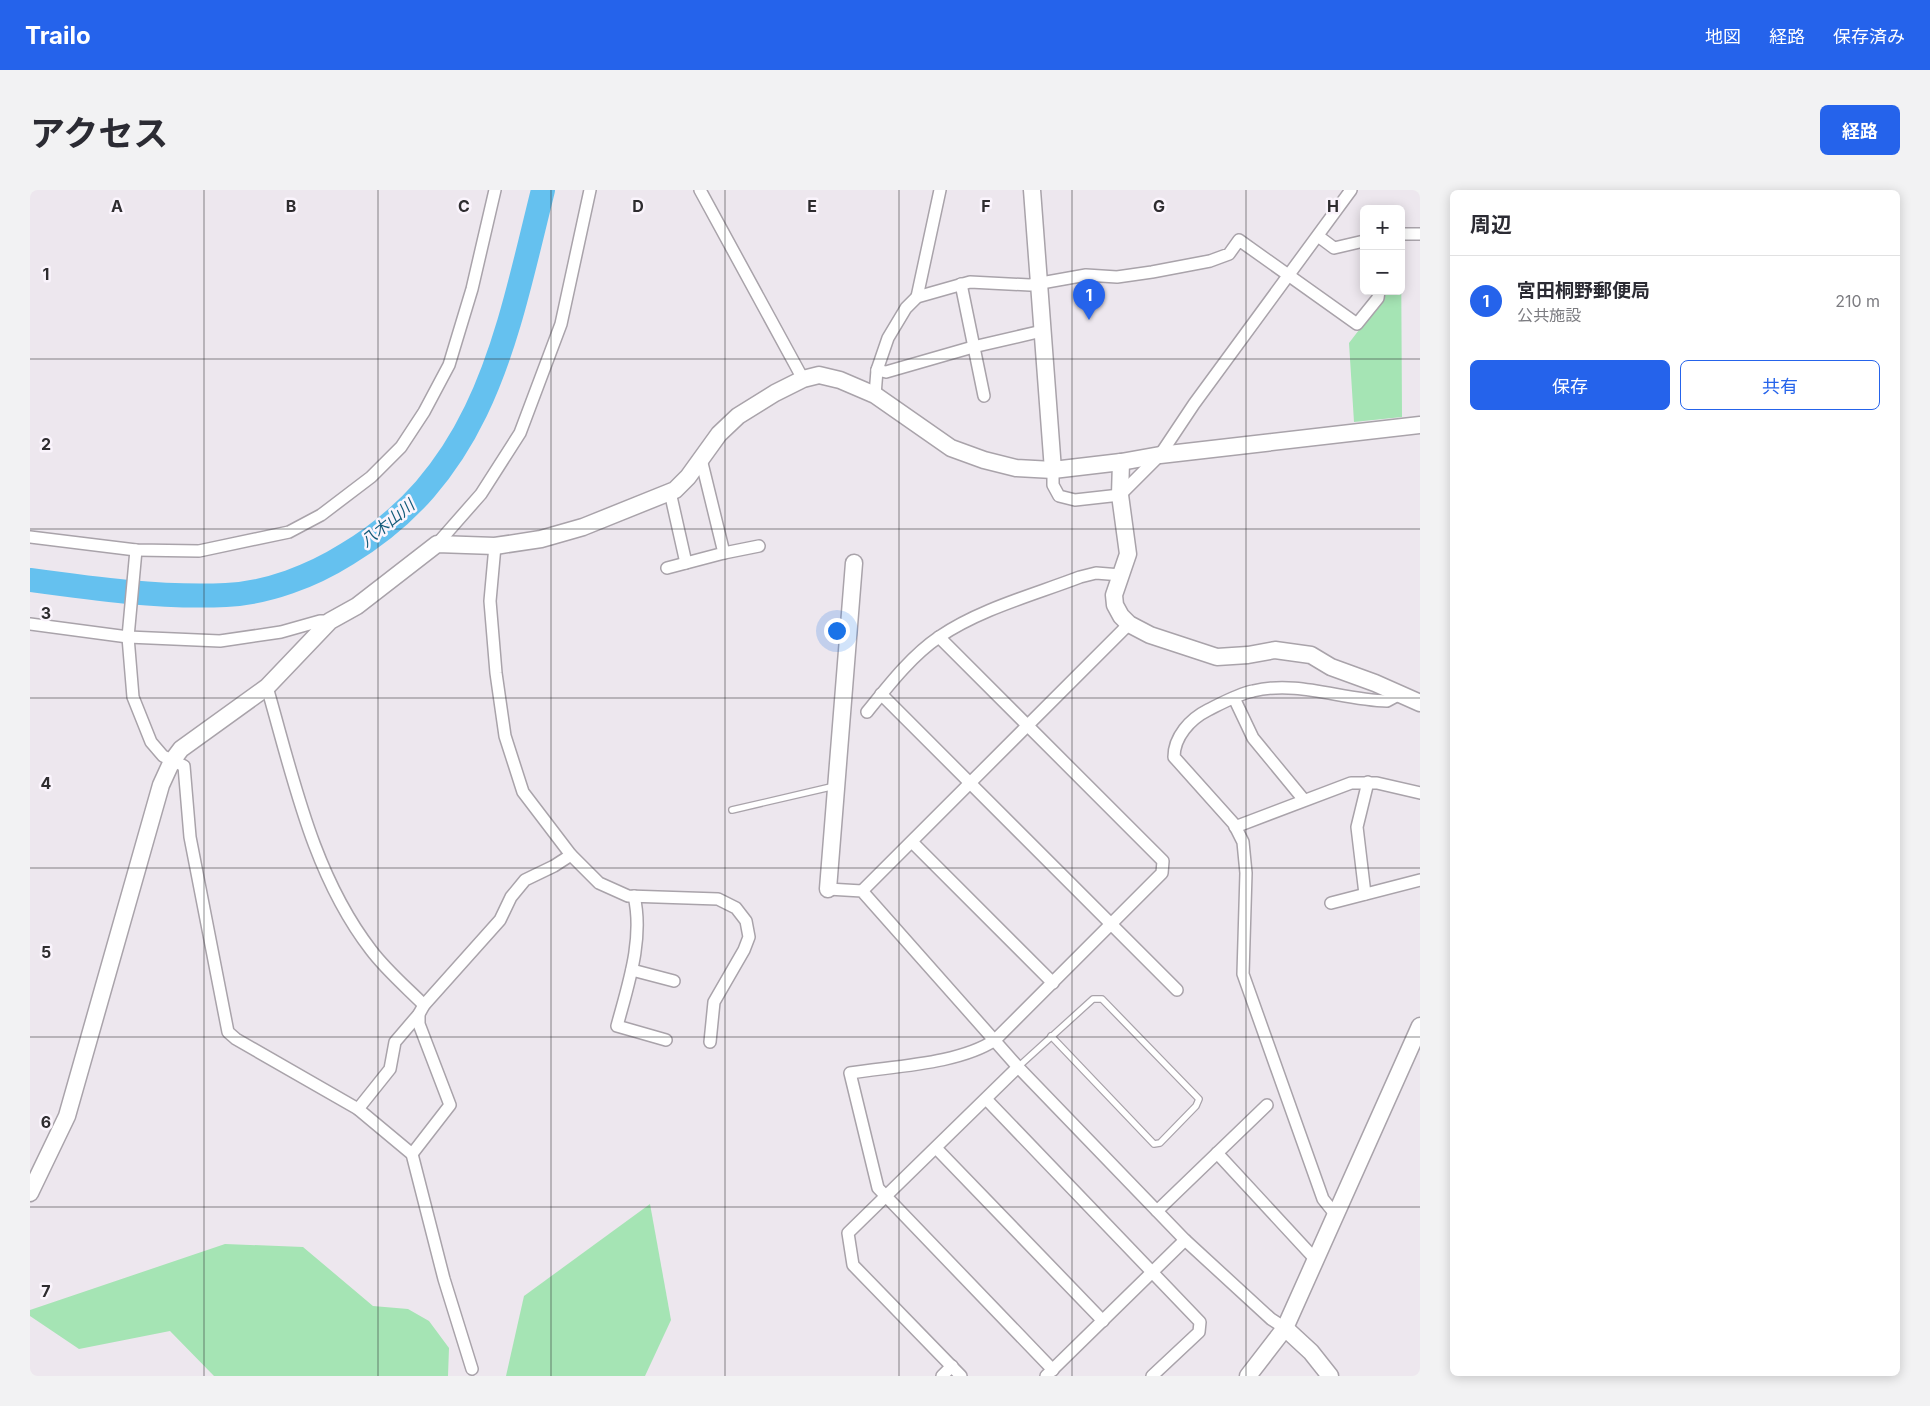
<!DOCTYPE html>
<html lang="ja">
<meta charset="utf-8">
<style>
:root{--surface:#fff;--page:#f2f2f3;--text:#2b2b33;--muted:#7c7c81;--line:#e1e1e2;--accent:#2563eb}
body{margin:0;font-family:Inter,"Noto Sans JP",sans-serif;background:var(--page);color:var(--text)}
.controls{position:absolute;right:15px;top:15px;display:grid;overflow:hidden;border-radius:8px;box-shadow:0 2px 12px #0003}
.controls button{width:45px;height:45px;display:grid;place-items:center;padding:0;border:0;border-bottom:1px solid var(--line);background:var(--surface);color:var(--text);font:25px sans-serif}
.you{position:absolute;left:806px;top:440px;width:18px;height:18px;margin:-12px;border:4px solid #fff;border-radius:50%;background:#1a73e8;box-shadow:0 0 0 8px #1a73e833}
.badge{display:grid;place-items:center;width:32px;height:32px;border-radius:50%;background:var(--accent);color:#fff;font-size:16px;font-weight:700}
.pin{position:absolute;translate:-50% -41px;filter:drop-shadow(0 1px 2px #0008)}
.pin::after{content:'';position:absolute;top:26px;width:18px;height:15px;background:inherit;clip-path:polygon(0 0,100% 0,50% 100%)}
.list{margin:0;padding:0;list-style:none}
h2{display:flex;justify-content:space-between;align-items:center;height:65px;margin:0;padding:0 20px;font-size:21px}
h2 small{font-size:16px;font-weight:400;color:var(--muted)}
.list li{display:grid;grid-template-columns:32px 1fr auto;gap:15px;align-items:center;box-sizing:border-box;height:90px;padding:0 20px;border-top:1px solid var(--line)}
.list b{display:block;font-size:19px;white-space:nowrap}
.list p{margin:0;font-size:16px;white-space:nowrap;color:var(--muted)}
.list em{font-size:16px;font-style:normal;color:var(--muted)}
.actions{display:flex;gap:10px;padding:15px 20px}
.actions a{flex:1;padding:11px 0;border:1px solid var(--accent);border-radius:8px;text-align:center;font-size:18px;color:var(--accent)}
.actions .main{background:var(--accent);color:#fff}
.map{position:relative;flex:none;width:1390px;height:1186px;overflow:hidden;border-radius:8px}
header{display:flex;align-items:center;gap:30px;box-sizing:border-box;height:70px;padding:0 25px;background:var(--accent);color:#fff}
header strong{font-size:24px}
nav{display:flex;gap:28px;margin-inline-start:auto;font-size:18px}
.intro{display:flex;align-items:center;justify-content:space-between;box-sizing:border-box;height:120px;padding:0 30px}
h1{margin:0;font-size:35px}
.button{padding:12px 22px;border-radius:8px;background:var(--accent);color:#fff;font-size:18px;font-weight:700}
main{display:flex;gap:30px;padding:0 30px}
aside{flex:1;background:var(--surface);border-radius:8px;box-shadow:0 2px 12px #0003}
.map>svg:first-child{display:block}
.green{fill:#a5e4b4}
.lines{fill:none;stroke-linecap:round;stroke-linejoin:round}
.river{stroke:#65c1ef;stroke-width:24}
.lane-casing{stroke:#a9a3aa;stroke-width:8}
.street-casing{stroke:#a9a3aa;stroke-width:14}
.secondary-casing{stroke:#a9a3aa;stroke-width:19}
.lane{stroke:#fff;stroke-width:5.5}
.street{stroke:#fff;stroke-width:11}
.secondary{stroke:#fff;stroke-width:16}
.grid{fill:none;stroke:#2e2c2f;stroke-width:1;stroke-opacity:0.55}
.labels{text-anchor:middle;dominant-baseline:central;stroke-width:5;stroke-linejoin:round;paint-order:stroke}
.water-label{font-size:16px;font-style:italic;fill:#135b7a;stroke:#faf4fc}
.grid-label{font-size:16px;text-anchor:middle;font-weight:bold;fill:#2e2c2f;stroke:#faf4fc;stroke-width:5;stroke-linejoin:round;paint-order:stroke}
</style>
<header>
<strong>Trailo</strong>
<nav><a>地図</a><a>経路</a><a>保存済み</a></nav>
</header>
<div class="intro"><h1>アクセス</h1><a class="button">経路</a></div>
<main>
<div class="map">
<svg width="1390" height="1186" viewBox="0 0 1390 1186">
<rect width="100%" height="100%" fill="#ede7ee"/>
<g class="green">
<path d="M1371,50L1372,227L1324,232L1319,153L1352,110L1353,101H1371Z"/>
<path d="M620,1014L641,1130L615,1186H476L494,1106Z"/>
<path d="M195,1054L273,1057L343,1116L378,1119L399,1131L419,1158L418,1186H184L140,1141L49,1159L0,1126V1120Z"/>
</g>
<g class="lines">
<path class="river" d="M0,390C65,399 131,408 196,405C238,403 282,386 317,364C455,281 477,144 513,0"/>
<g class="lane-casing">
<g id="lane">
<path d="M702,620L805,596"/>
<path d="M988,877L1063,809H1072L1169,909L1166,916L1130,953L1124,954L1021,846"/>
</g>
</g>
<g class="street-casing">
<g id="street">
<path d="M670,0L773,189"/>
<path d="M1371,44H1390"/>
<path d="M1288,46L1304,58L1334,51"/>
<path d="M931,94L954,206"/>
<path d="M887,107L910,0"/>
<path d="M847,180L856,182L943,157L1012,141"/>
<path d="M845,205L847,180L858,148L876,118L887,107L940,92L1000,95L1056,85L1087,87L1122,82L1180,71L1199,64L1209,50L1327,134L1348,108L1349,101"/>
<path d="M1023,280V295L1029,306L1045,310L1090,305L1130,265L1164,214L1321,0"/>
<path d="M640,302L656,373"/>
<path d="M0,347L106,360L169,361L259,342L291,325L341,287L371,257L394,222L419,175L442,99L465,0"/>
<path d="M407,354L451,304L490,243L531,134L560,0"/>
<path d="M465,356L460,411L466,483L475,546L493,602L541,665L569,693L598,706L688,709L706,718L716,731L719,747L714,760L684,812L680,852"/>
<path d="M106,360L98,447L103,507L121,552L133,566L154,576L160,647L198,842L206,849L328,919L382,964L414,1089L442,1179"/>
<path d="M694,363L729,356"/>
<path d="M637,378L694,363L671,269"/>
<path d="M0,434L98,447L190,451L251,442L290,431H300"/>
<path d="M909,447L1133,671L1132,683L965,850C929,874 864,876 820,883L848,998L1023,1180"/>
<path d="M237,497C263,587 283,685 341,760C356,780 376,797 394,815"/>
<path d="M851,504L1147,800"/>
<path d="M1204,508L1223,548L1274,610"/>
<path d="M837,522C858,496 881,466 909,447C950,419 1003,405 1050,387L1066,383L1091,385"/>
<path d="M1205,637L1321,593H1347L1390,603"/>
<path d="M882,652L1023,793"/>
<path d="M798,699L832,701L988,877L1155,1050L1241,1129L1255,1138"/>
<path d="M832,701L1099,434"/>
<path d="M1335,704L1327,637L1338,592"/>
<path d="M604,706C614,749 598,795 587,836L636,850"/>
<path d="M1301,713L1390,690"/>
<path d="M602,780L644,791"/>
<path d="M957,910L1170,1132L1169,1142L1122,1186"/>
<path d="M328,919L360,879L365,852L389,824"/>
<path d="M906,958L1073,1131"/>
<path d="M1187,963L1286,1070"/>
<path d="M382,964L420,915L389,834V824L394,815L470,730L481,707L495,690L524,676L541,665"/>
<path d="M1127,1021L1237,915"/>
<path d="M1305,1024L1293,1009L1213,784L1216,683L1213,652L1204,634L1144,567C1144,547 1160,529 1178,520C1192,513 1208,504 1223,501C1268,490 1312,510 1357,511L1370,504"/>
<path d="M912,1186L922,1176"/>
<path d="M931,1186L823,1075L818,1043L988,877"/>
<path d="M1016,1186L1155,1050"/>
</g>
</g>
<g class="secondary-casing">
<g id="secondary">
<path d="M1002,0L1023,280"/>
<path d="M1091,272L1090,305L1098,364L1084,405L1085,415L1091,426L1099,434L1120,445L1187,467L1218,465L1245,460L1281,465L1301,477L1345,493L1390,513"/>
<path d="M798,699L824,373"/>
<path d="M0,1003L37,926L131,595L142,571L151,559L237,497L300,431L327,416L407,354L465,356L511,349L553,337L645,300L658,287L689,244L708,226L745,203L773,189L789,185L810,190L845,205L921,258L954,270L986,278L1023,280L1091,272L1130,265L1390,235"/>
<path d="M1218,1186L1255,1138"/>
<path d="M1300,1186L1281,1162L1255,1138L1390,836"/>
</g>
</g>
<use href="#lane" class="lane"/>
<use href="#street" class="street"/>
<use href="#secondary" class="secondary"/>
</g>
<path class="grid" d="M174,0V1186M348,0V1186M521,0V1186M695,0V1186M869,0V1186M1042,0V1186M1216,0V1186M0,169H1390M0,339H1390M0,508H1390M0,678H1390M0,847H1390M0,1017H1390"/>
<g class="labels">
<g class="water-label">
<text transform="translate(357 333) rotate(-39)">八木山川</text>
</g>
</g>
<g class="grid-label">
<text x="87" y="22">A</text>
<text x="261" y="22">B</text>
<text x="434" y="22">C</text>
<text x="608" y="22">D</text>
<text x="782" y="22">E</text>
<text x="956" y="22">F</text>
<text x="1129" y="22">G</text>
<text x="1303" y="22">H</text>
<text x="16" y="90">1</text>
<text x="16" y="260">2</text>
<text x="16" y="429">3</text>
<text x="16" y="599">4</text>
<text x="16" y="768">5</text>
<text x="16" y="938">6</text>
<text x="16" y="1107">7</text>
</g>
</svg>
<div class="controls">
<button>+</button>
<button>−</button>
</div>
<div class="you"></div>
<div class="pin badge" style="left:1059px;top:130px">1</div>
</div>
<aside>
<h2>周辺<small></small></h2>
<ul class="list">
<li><span class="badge">1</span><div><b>宮田桐野郵便局</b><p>公共施設</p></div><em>210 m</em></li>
</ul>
<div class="actions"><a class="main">保存</a><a>共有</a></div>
</aside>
</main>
